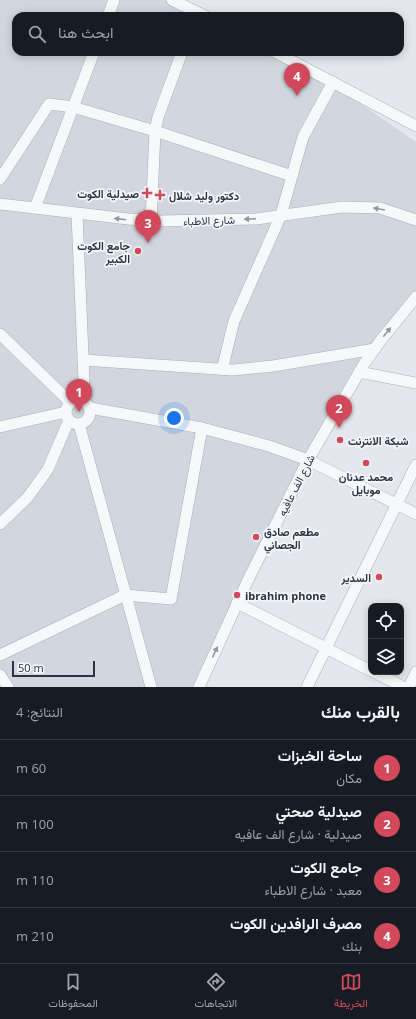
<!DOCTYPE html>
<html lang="ar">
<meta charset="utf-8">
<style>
:root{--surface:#171b24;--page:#20242c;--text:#f1f3f6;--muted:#9ea1a6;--line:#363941;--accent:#d1495b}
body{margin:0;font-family:"Open Sans",Vazirmatn,sans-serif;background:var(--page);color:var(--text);direction:rtl}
.controls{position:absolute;right:12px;bottom:12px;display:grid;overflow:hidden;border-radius:8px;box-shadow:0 2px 10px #0003}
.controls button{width:36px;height:36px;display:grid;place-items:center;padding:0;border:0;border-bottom:1px solid var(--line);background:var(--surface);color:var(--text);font:20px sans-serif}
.scale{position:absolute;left:12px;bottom:10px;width:83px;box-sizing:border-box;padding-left:4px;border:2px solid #2b3445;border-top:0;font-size:11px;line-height:14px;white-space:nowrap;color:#2b3445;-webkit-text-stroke:3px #f4f6f9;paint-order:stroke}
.you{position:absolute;left:174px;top:418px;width:14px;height:14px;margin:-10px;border:3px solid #fff;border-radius:50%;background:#1a73e8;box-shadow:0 0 0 6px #1a73e833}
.badge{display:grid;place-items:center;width:26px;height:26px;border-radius:50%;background:var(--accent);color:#fff;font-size:13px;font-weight:700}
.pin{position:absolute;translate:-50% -33px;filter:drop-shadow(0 1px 2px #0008)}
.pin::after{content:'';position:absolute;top:21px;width:14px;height:12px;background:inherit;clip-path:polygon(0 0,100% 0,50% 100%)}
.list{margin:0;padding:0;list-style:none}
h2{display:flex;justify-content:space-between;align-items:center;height:52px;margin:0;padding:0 16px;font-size:17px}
h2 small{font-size:13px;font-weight:400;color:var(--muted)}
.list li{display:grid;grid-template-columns:26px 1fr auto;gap:12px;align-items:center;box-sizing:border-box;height:56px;padding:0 16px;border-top:1px solid var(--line)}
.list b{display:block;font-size:15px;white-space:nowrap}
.list p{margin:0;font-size:13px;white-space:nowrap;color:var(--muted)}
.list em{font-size:13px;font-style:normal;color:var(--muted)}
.icon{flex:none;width:22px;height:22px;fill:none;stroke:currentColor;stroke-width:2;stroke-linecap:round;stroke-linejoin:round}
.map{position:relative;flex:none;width:416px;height:687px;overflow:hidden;direction:ltr}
.search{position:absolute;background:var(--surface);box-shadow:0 2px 10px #0003;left:12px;right:12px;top:12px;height:44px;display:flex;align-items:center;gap:10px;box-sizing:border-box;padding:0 14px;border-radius:12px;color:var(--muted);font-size:15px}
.sheet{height:276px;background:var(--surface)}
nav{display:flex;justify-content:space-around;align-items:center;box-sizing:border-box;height:56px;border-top:1px solid var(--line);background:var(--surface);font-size:11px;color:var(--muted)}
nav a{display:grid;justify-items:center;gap:2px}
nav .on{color:var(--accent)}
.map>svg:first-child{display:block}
.built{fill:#d2d6de}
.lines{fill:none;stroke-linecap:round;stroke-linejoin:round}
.minor-casing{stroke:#a9aeb7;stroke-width:12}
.minor{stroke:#f7f8fa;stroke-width:11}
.oneway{fill:#9196a0}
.poi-dot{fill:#d1495b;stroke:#f4f6f9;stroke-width:1.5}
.labels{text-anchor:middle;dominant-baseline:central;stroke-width:3.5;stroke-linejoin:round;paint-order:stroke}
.poi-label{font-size:11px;font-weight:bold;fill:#2b3445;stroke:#f4f6f9;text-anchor:start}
.street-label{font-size:11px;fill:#2b3445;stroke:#f4f6f9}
</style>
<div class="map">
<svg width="416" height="687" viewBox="0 0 416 687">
<rect width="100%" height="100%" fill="#e4e7ec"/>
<path class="built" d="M0,0H169L205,16H16V52H271L341,90L416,142V301L375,349L308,460L199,687H0Z"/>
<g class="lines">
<g class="minor-casing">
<g id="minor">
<path d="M172,0L205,16"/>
<path d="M108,16L114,0"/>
<path d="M275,52L416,126"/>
<path d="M0,179L49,104L73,107L155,131L292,176"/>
<path d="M0,204L128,219L159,221L256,219L342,207L380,208L416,220"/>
<path d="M35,208L94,52"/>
<path d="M77,214L84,379L81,400"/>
<path d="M151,221L155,131L158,117L182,52"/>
<path d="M0,334L71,403"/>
<path d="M83,360L233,370L273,366L375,349"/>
<path d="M222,370L234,321L281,215L303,137L333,82"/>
<path d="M359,372L416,383"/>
<circle cx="78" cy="412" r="12"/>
<path d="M90,408L202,428L269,446L308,460L416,514"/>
<path d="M79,424L151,687"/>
<path d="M0,427L66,412"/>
<path d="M0,524L28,497L48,469L69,420"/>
<path d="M237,603L371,671"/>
<path d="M0,655L125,595L171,599L202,428"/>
<path d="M374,672L403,687"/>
<path d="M0,675L8,687"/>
<path d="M199,687L248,580L308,460L364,364L381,340L416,297"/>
<path d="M307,687L416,465"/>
<path d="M409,687L416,672"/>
</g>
</g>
<use href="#minor" class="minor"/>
</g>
<defs><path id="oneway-solid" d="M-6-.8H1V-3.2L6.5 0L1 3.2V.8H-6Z"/></defs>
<g class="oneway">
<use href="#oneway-solid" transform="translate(379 209) rotate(-170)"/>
<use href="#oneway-solid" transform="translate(120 219) rotate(-173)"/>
<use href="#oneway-solid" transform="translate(250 219) rotate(178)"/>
<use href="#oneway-solid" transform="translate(387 332) rotate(-51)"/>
<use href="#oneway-solid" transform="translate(215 652) rotate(-65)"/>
</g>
<g class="poi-dot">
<path d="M145 187h4v4h4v4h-4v4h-4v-4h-4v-4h4z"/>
<path d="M158 189h4v4h4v4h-4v4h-4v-4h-4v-4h4z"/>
<circle cx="138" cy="251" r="4"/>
<circle cx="340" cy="440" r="4"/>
<circle cx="366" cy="463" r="4"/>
<circle cx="256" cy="537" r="4"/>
<circle cx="379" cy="577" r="4"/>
<circle cx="237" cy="595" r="4"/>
</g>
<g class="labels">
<g class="poi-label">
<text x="139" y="193" text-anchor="end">صيدلية الكوت</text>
<text x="169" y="195">دكتور وليد شلال</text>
<text x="130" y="245" text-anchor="end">جامع الكوت<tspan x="130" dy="13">الكبير</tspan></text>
<text x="348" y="440">شبكة الانترنت</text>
<text x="366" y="476" text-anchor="middle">محمد عدنان<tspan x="366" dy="13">موبايل</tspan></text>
<text x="264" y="531">مطعم صادق<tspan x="264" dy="13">الجصاني</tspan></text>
<text x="371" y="577" text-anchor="end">السدير</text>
<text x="245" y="595">ibrahim phone</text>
</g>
<g class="street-label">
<text transform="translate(209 220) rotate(-2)">شارع الاطباء</text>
<text transform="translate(296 485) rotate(-63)">شارع الف عافيه</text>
</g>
</g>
</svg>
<div class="controls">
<button><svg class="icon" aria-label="locate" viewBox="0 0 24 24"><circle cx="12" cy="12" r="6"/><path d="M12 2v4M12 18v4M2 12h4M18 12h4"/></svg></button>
<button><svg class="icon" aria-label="layers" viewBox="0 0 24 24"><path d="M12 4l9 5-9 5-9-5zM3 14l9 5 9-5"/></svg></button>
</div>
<div class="scale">50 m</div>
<div class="you"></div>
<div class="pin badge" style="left:79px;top:412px">1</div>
<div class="pin badge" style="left:339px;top:428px">2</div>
<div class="pin badge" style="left:148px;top:243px">3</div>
<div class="pin badge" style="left:297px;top:96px">4</div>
<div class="search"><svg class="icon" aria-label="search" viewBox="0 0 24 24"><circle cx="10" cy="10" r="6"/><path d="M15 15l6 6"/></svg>ابحث هنا</div>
</div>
<section class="sheet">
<h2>بالقرب منك<small>النتائج: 4</small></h2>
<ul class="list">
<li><span class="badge">1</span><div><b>ساحة الخبزات</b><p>مكان</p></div><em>60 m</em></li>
<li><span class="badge">2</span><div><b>صيدلية صحتي</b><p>صيدلية · شارع الف عافيه</p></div><em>100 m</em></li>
<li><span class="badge">3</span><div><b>جامع الكوت</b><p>معبد · شارع الاطباء</p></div><em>110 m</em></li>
<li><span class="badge">4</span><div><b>مصرف الرافدين الكوت</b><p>بنك</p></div><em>210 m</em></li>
</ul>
</section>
<nav>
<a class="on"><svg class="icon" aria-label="map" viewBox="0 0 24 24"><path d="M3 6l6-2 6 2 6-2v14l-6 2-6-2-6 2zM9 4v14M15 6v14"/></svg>الخريطة</a>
<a><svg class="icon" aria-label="directions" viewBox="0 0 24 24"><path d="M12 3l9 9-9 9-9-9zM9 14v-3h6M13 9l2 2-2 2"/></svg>الاتجاهات</a>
<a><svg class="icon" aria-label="saved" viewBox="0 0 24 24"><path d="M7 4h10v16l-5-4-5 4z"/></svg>المحفوظات</a>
</nav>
